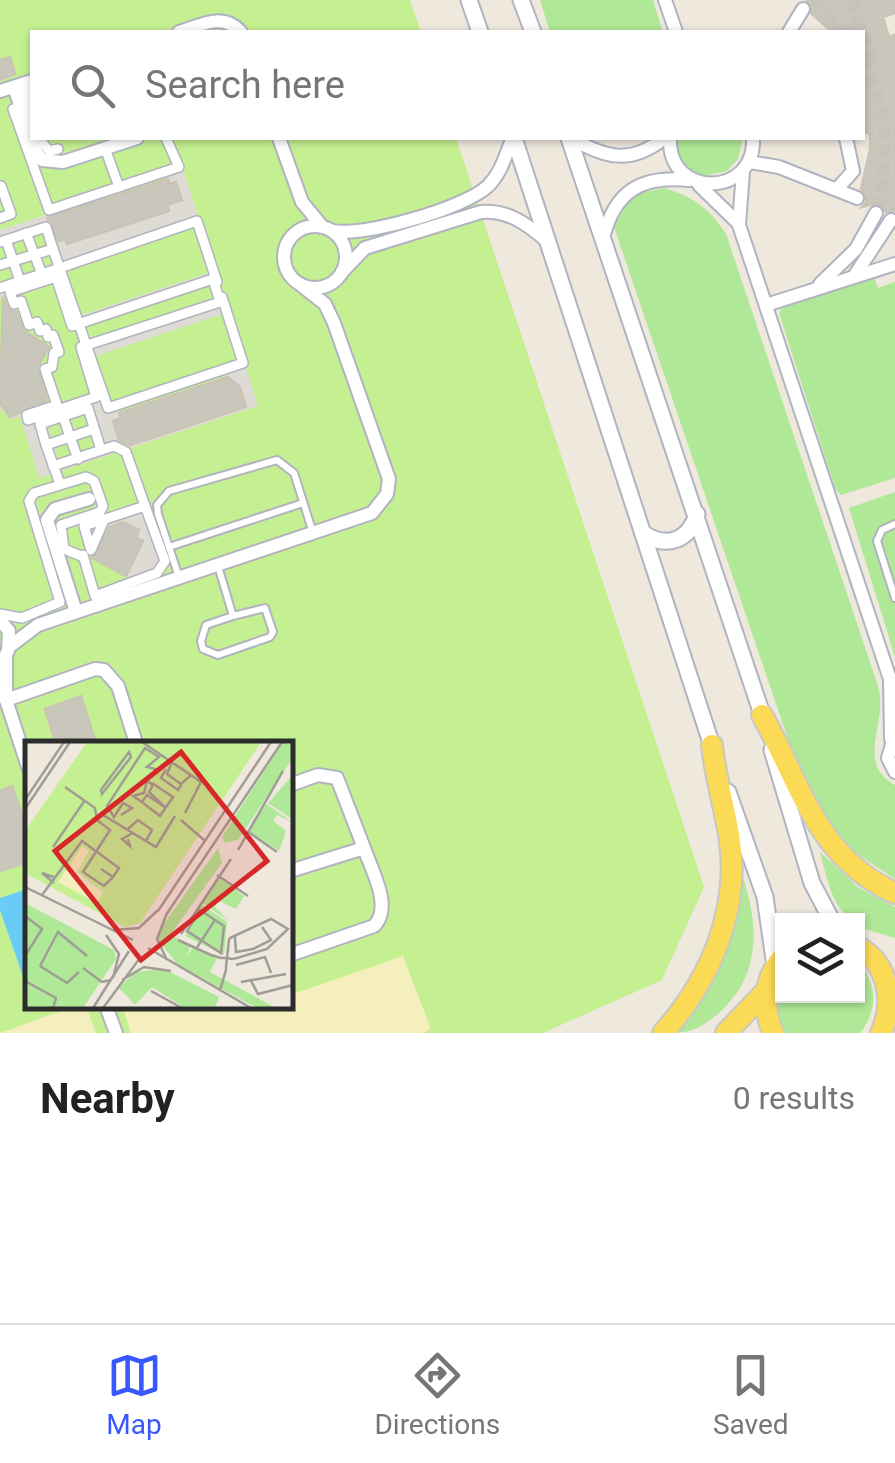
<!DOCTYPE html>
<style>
:root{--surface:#fff;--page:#f2f2f2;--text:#222;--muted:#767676;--line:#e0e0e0;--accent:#3957ff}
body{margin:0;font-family:Roboto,sans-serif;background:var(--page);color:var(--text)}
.controls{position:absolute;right:30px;bottom:30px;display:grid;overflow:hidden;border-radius:0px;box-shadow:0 2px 8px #0004}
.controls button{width:90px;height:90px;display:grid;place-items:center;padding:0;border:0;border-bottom:2px solid var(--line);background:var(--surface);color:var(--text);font:50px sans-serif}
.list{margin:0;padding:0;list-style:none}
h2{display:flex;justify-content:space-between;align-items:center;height:130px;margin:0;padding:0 40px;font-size:42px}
h2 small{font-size:32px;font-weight:400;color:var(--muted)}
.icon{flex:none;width:55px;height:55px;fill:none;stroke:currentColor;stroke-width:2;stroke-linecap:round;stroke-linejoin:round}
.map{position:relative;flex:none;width:895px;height:1033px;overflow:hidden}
.search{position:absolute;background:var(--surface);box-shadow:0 2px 8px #0004;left:30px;right:30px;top:30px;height:110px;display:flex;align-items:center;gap:25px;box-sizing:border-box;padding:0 35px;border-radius:0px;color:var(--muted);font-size:38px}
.sheet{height:290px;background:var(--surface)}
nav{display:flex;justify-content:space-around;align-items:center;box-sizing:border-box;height:140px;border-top:2px solid var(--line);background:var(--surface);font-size:28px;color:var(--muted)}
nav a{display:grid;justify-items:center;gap:5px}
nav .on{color:var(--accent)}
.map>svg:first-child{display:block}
.green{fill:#afe896}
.sand{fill:#f5efbe}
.pitch{fill:#c4f091}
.plaza{fill:#dedad4;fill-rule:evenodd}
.water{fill:#69ccf7}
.building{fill:#c9c6bc;stroke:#cac4b6;stroke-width:2.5}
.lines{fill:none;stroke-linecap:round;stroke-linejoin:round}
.minor-tunnel{stroke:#c7c2ba;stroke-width:12;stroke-dasharray:12 6;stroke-linecap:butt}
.service-casing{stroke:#b1b3c0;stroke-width:10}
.pedestrian-casing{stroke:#b1b3c0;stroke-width:12}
.minor-casing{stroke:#b1b3c0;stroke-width:16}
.tertiary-casing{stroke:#b1b3c0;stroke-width:19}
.primary-casing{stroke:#c8c8c8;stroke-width:24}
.service{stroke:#fff;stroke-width:6}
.pedestrian{stroke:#fff;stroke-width:9}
.minor{stroke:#fff;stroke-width:12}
.tertiary{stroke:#fff;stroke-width:15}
.primary{stroke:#fbda56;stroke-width:20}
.inset-road{fill:none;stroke:#a09d96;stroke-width:2.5}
.view{fill:#d62828;fill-opacity:0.15;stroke:#d62828;stroke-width:5}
.inset-edge{fill:none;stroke:#2c2c2c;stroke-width:5}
</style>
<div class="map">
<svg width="895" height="1033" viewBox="0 0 895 1033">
<rect width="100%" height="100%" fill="#eee8dd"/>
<g class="green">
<path d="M540,0H653L663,32H550Z"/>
<path d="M673,138H743L738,159L727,171L703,176L682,165Z"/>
<path d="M664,188C694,197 709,208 726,234L878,686C889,722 854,763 895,785V879L842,844L817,810L789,742L614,227L632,195Z"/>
<path d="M873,273L878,288L895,282V478L841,495L835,488L779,313L784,305Z"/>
<path d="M895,492V657L849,508Z"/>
<path d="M820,852L859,888L895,907V938L858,927V921C832,915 826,873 820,852Z"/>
<path d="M741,871C758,922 763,970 722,1010C707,1024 693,1033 673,1033Z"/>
<path d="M858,962C878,983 878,1011 860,1033H784C766,1012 771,989 782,967V996H858Z"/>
</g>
<g class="sand">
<path d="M403,955L431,1029L423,1033H131L122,1006L247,1010L290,1006V995Z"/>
<path d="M75,1006H86L96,1033H1Z"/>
</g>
<g class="pitch">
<path d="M0,0H410L421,32H32V138H456L704,887L662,980L543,1033H423L431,1029L403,956L290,995V743H28V1006H75L0,1033Z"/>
<path d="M86,1006H122L131,1033H96Z"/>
</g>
<g class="plaza">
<path d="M183,169L258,406L39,478L20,417L9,420L6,412L1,413L0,403L11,417L53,403L42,367L49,365L56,350L52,338L38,334L35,324L28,327L20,303L13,305L9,295L0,298V283L53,266L43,233L0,247V230ZM167,176L170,183L176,182L181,200L167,205L168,211L68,244L65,239L55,242L47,215ZM193,227L208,273L81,315L67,269ZM56,277L72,326L212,279L220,302L81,347L96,397L29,420L27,415L57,405L46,369L59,352L53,335L40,331L37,322L29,324L21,301L14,303L10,292ZM223,314L238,360L111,402L96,356ZM226,375L240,388L245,408L122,447L114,421L121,418L119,410ZM85,414L96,446L58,459L48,427Z"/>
<path d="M150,500L169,561L161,575L129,585L126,576L143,542L136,538L139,530L119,520L114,529L105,525L89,558L79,524Z"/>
</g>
<path class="water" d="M27,889H28L27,988L0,910V898Z"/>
<g class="building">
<path d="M807,0H895V13L883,17L889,37L895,35V211L886,212L877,203L862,207L867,201L861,189L870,150V135L862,130V32H832L812,14Z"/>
<path d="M10,57L15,74L0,80V60Z"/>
<path d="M168,179L170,184L176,182L182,200L167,205L169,211L67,244L65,239L59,241L47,218Z"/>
<path d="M3,297L8,309L16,312L23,330L49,347L37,368L47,400L10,417L0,403Z"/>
<path d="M228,377L240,387L246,407L130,445L119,440L113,421L121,418L119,413Z"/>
<path d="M122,522L139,530L136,538L143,541L126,576L92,558L110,527Z"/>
<path d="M81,696L96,743H56L45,709Z"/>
<path d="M12,786L28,832V862L0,871V791Z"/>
</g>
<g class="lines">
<g class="minor-tunnel">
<path d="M814,0L846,32"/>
<path d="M851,0L862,32"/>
<path d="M862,34L873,64"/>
<path d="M862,58C888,109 890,158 876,213"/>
</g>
<g class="service-casing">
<g id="service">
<path d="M895,524L882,530L877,541L895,598"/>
<path d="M169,547L303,503"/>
<path d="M218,566L233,616L206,625L201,641L203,649L218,655L270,637L273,632L265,608L233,616"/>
<path d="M179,577L158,514L157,505L169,491L277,460L294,473L313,533"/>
</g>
</g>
<g class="pedestrian-casing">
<g id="pedestrian">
<path d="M32,90L24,93L32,118"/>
<path d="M13,109L49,210L179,167L166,138"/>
<path d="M39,138L49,151L58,149"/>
<path d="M105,148L119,187"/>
<path d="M0,218L11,214L1,186"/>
<path d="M26,233L42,274L197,221L217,282"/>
<path d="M6,240L20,281L42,274"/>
<path d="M0,242L46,227L53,249L0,265"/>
<path d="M53,249L108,408L243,363L222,297"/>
<path d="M56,277L72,326L213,279L220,302L81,347L96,397L28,420L27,415L57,405L45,369L52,367L54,353L59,352L53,335L48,337L46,329L40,331L37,322L29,325L21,301L14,304L10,292Z"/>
<path d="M0,288L20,281"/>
<path d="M63,416L70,437L94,429"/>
<path d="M46,445L40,424L88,408L101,450"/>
<path d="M53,466L114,446L126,452L145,506L84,526L91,550L104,520"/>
<path d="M60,484L46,445L70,437L78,459"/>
<path d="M83,555L95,596L157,573L165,561L145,506"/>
<path d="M0,614L22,618L60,602L29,501L34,493L86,477L94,481L103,506L100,512L61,525L64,549L81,556"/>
</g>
</g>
<g class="minor-casing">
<g id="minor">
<path d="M665,0L676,32"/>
<path d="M179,32C201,25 223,12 241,32"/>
<path d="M789,32L803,9"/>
<path d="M14,87L36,152L42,160L63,162L137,138"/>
<path d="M0,91L32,81"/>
<path d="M279,138L302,202L321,225"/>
<path d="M571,138C605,158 631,165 664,138"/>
<path d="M670,138C667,199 756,198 753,138"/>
<path d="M749,162L779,167L857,198"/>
<path d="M743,171L739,225L890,679L891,739"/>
<path d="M699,185L738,223"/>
<path d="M837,189L853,171L846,138"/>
<circle cx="315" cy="257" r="31"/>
<path d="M333,231C364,237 465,208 488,186C502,172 505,155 513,138"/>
<path d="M603,238C615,191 641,175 689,180"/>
<path d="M342,272L365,248L481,212C509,210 527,224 548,242"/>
<path d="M855,275L891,220"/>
<path d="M820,284L856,249L876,213"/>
<path d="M766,305L895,264"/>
<path d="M76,612L47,520L55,509L89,499"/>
<path d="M0,620L9,631L8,651"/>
<path d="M9,647L38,625L372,513L387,494L389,479L334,323L325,304L301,285"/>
<path d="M6,654V700L28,767"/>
<path d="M6,700L95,669L104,670L118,686L136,743"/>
<path d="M895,734L888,758L895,772"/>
<path d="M290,785L318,775L337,778L364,848L290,871"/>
<path d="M290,955L374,926C393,907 372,871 364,848"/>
<path d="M106,1006L116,1033"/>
</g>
</g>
<g class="tertiary-casing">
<g id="tertiary">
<path d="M469,0L480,32"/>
<path d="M521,0L533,32"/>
<path d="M514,138L714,752"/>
<path d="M569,138L765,723"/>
<path d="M643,533C666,549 689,541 697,514"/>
<path d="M772,750L812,883L832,921"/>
<path d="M728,792L765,897L775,966"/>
</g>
</g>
<g class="primary-casing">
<g id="primary">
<path d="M762,715C801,784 816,857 895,893"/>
<path d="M858,947C889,964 895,1003 881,1033"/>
<path d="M663,1033C711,979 741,909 729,835C724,805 715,775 712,745"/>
<path d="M726,1033L765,992"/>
<path d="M773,1033C762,1005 763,981 782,958"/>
</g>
</g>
<use href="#service" class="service"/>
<use href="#pedestrian" class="pedestrian"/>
<use href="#minor" class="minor"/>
<use href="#tertiary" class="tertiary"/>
<use href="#primary" class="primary"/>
</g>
<g transform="translate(25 741)">
<rect width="268" height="268" fill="#eee8dd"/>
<path d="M258,1H267V18L213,99L200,102L197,96ZM267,35V78L243,62ZM241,63L267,81L252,74L248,80L261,90L254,110L224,90ZM193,107L197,122L146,193L165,205L163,215L168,206L192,217L185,231L251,267H267H232L153,224L134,200L135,188ZM193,136L219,155L211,168L194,160L190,166L204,180L176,161ZM0,162L89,209L91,218L58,267H0ZM176,163L202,181L199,214L160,195ZM139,228L194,256L193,260L189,267H160L127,246L110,264L94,247L110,231Z" fill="#afe896"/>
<path d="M57,105L64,110L53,127L57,138L78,152L72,162L32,141Z" fill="#f5efbe"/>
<path d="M62,1H236L115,182L100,186L0,132V90ZM57,105L64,110L52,131L78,151L72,162L33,141Z" fill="#c4f091" fill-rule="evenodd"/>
<path class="inset-road" d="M117,1L176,41L160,72M104,11L106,16L77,53L76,49ZM147,21L142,33L156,43L166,34M141,28L136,37L153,49L156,44M122,40L128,44L124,51L141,67L122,54L117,61L108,55L119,52ZM40,46L70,67L72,79M0,59L39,1M118,62L135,75L148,56L127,42M0,68L45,1M78,74L131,106L150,75M96,74L107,67L98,62L89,76L82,65L120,7L134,16L122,26L134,29M72,79L85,89L58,131L79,145L88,136M156,79L179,99M103,88L113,79L127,89L121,100M222,90L252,111M103,98L105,105L97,98L108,92M28,106L60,59M213,109L258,30M192,134L223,155M29,142L17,132L31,137M0,146L108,199M17,154L57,100L94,127L88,136L76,128M175,169L199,185L196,212L162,190ZM133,170L246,1M142,172L132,198L142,219M141,174L257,1M0,175L17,188L0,215M88,189L114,187L133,169M156,193L206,118M81,194L94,213L88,237M210,196L211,211L228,208L246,199L237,186M153,199L186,214L196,217H202L207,218L212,217L242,208L263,188L246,178L205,197L204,199L202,217L201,225V229L195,249M123,207L226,267M171,208L190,179M211,224L240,216L246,232M15,225L33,191L62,215M15,225L42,242L54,231M58,227L77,241L86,239M225,238L233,253L268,244M97,239L119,226L146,230M0,240L31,257L28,267M216,241L261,233M126,250L157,267M68,267L104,210M78,267L115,217"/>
<path class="view" d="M156,11L242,120L116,219L30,110Z"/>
<rect width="268" height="268" class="inset-edge"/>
</g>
</svg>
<div class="controls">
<button><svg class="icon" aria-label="layers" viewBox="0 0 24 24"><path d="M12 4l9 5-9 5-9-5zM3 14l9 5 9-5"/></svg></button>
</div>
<div class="search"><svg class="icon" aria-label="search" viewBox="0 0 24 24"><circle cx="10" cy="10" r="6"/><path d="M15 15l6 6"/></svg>Search here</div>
</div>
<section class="sheet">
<h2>Nearby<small>0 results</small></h2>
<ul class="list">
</ul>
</section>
<nav>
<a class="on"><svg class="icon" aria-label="map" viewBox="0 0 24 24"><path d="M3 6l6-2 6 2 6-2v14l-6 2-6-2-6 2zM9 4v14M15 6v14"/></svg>Map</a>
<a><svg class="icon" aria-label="directions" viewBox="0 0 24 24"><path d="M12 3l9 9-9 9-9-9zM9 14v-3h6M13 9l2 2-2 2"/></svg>Directions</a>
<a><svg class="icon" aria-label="saved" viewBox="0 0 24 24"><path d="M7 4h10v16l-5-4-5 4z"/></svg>Saved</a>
</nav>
